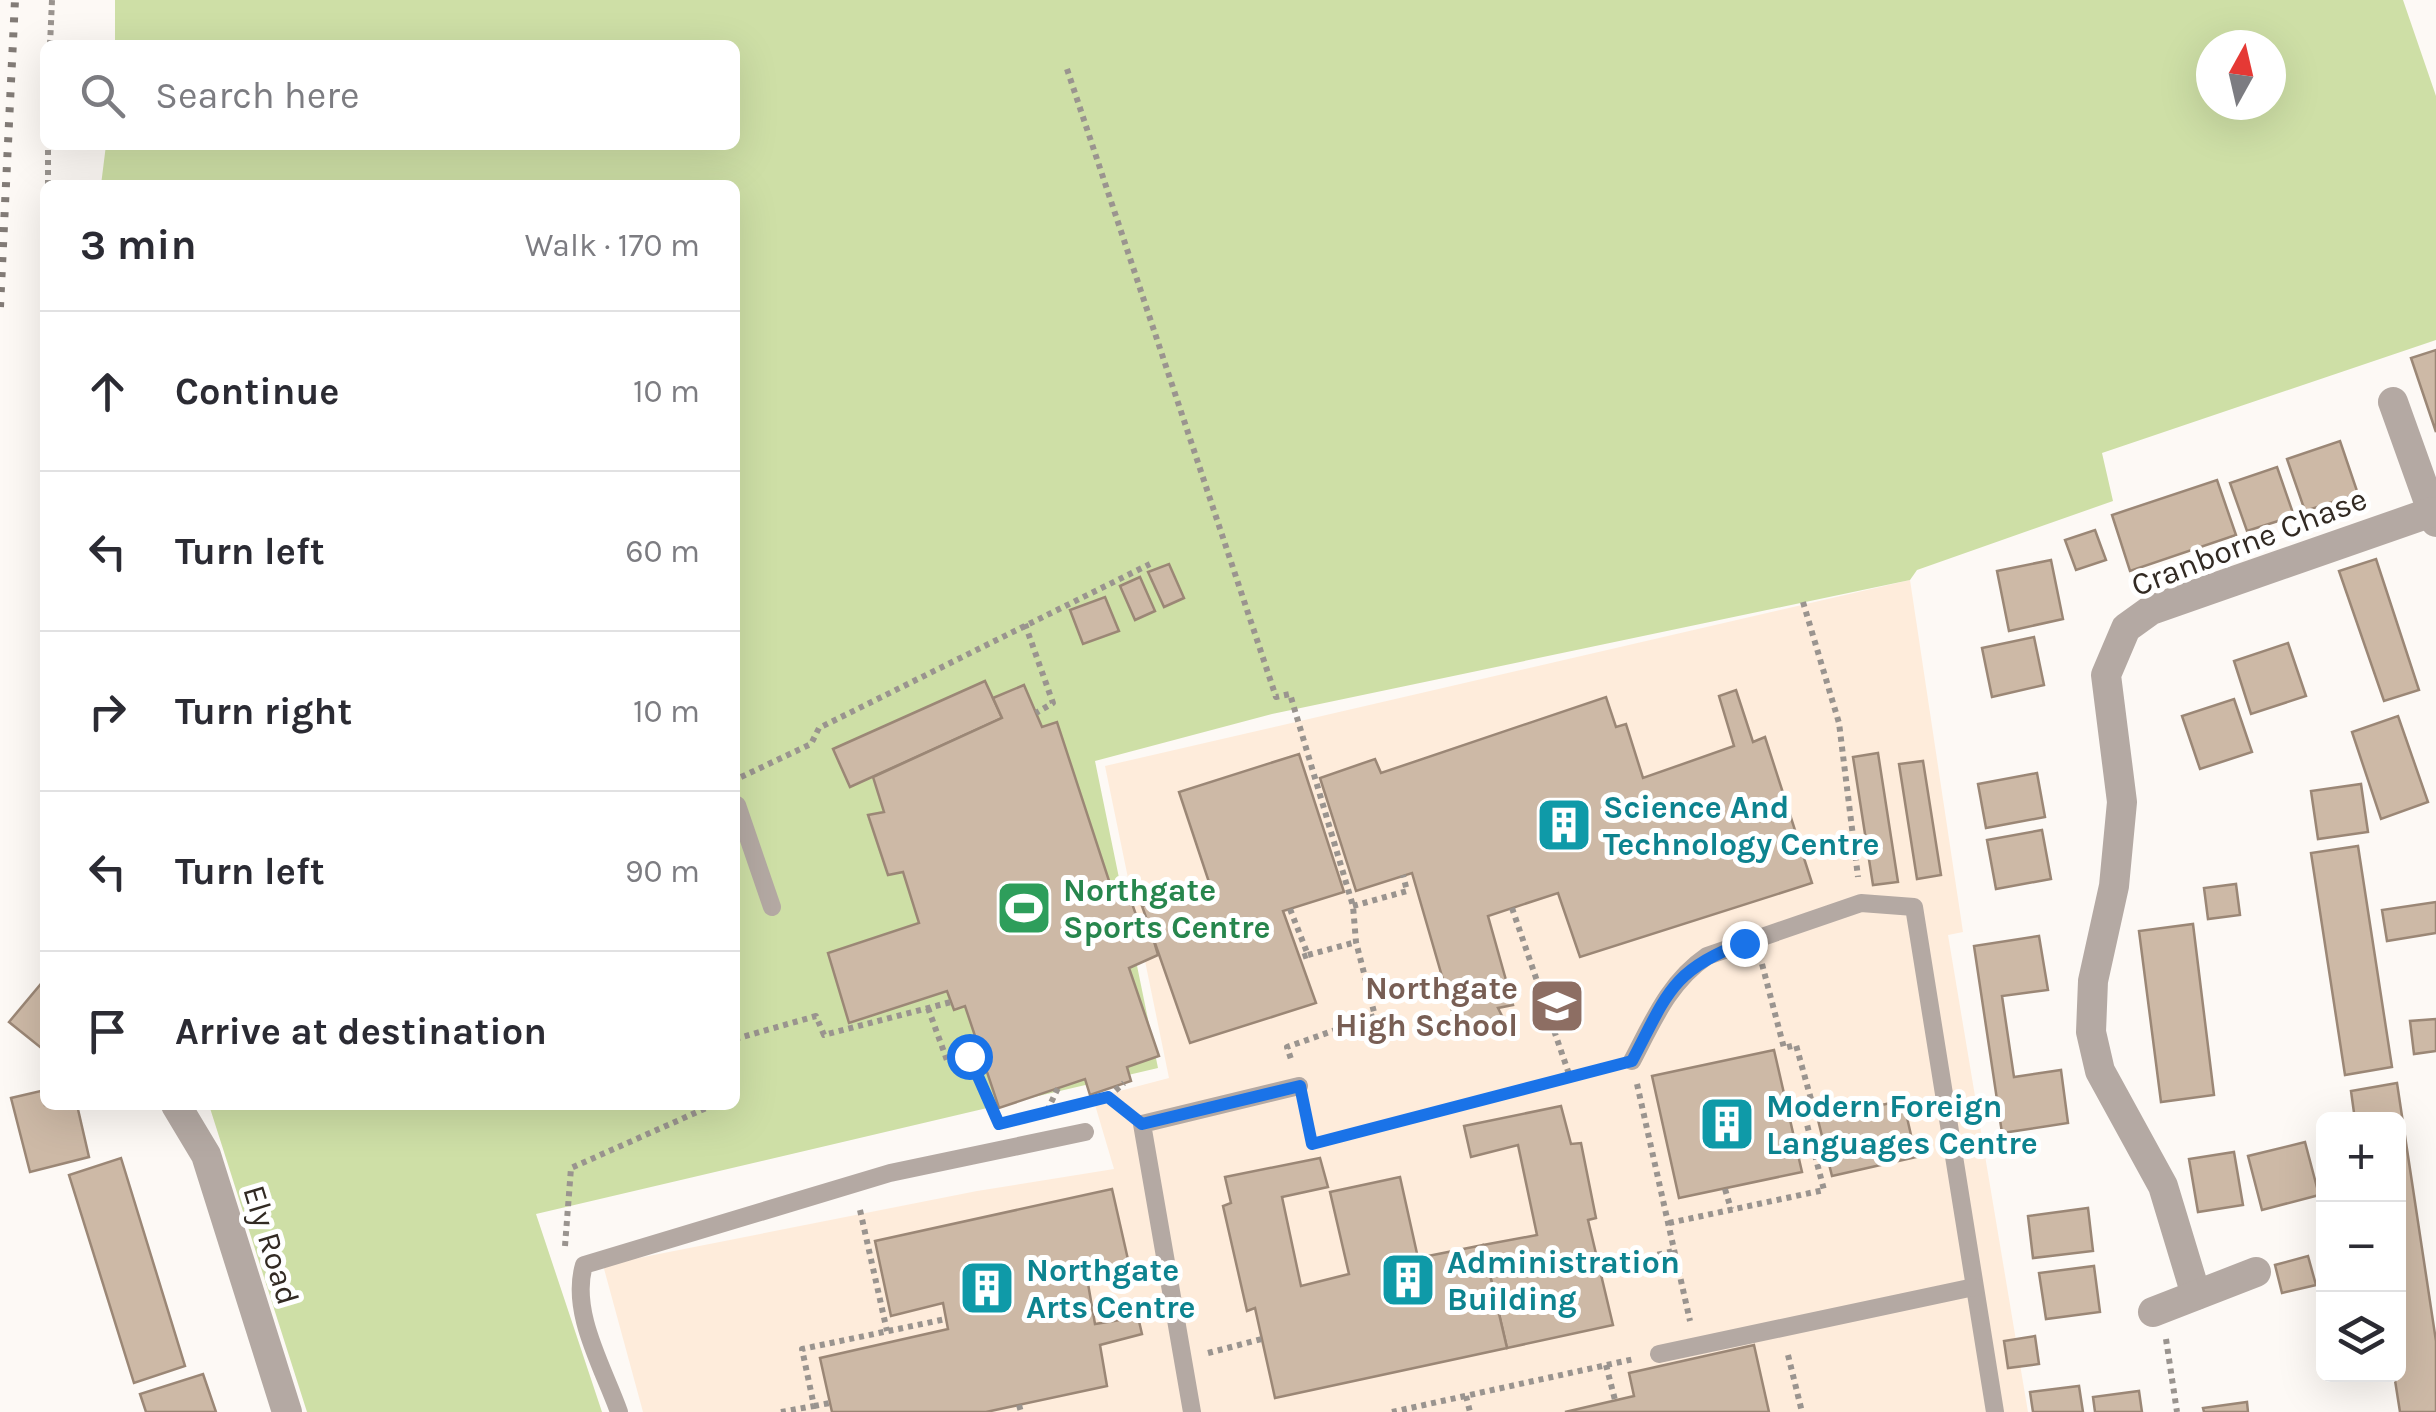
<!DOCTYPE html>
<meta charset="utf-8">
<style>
:root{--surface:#fff;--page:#f7f7f7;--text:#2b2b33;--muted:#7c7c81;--line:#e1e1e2}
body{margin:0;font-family:Karla,sans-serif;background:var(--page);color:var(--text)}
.controls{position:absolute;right:30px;bottom:30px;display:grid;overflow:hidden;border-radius:15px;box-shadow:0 10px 40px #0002}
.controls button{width:90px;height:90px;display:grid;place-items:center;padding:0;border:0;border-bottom:2px solid var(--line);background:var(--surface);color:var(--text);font:50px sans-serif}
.compass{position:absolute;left:2196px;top:30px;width:90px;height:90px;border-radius:50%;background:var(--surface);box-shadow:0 10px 40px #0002;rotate:8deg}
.stop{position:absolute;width:30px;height:30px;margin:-22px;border:8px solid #1a73e8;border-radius:50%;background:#fff}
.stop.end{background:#1a73e8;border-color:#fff;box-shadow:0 2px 10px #0008}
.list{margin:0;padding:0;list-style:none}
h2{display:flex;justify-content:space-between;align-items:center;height:130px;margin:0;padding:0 40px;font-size:42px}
h2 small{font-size:32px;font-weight:400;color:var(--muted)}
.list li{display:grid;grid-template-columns:65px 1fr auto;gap:30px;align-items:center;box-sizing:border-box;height:160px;padding:0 40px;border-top:2px solid var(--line)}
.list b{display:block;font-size:38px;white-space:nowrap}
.list em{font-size:32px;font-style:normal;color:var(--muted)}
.icon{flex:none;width:55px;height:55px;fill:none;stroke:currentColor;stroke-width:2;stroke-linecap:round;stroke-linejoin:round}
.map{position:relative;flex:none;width:2436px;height:1412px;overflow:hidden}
.search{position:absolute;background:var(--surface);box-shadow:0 10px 40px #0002;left:40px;top:40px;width:700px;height:110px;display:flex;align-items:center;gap:25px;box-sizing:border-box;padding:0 35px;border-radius:15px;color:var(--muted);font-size:38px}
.panel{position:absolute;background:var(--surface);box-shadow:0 10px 40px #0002;left:40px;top:180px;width:700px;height:930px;border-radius:15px}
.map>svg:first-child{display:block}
.education{fill:#feecdb}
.green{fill:#cedfa6;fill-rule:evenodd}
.building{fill:#cdb9a6;stroke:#9b8776;stroke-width:2.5}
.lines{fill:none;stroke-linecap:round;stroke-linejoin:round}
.path{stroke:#9a948f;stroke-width:6;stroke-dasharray:5 5;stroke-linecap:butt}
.lane{stroke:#b4a9a3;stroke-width:18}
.street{stroke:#b4a9a3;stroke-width:30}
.rail{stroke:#827b76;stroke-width:8;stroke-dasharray:5 10;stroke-linecap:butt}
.route{stroke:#1a73e8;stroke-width:12}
.labels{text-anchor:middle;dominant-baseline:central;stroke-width:10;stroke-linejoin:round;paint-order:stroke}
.street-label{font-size:32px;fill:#322a23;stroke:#fff}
.culture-label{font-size:32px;font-weight:bold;fill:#0d838f;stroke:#fff;text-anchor:start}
.leisure-label{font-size:32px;font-weight:bold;fill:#27864d;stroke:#fff;text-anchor:start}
.education-label{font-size:32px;font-weight:bold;fill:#785e54;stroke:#fff;text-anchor:end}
</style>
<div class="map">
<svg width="2436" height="1412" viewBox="0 0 2436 1412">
<rect width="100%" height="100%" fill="#fdf9f5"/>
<path class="education" d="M1910,580L1963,932L1948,935L2028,1412H643L603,1265L977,1191L1114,1169L1093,1098L1169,1078L1105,766Z"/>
<path class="green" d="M115,0H2403L2436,96V340L2102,453L2113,501L1917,570L1910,580L1272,714L1095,761L1158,1068L536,1214L602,1412H307L209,1105H735V185H101L106,145H735V45H115ZM2211,45H2271V105H2211Z"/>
<g class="building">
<path d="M2436,350V432L2411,358Z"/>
<path d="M2340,441L2358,494L2305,511L2287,459Z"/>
<path d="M2277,467L2294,516L2247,531L2230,483Z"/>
<path d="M2217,480L2236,535L2130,571L2112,515Z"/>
<path d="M2095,530L2106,560L2076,570L2065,540Z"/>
<path d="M2376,559L2419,690L2384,701L2339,571Z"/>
<path d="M2051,560L2063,619L2009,631L1997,571Z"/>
<path d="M1169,564L1184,598L1164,607L1148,572Z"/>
<path d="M1140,577L1155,611L1135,620L1120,586Z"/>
<path d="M1105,597L1119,631L1083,644L1070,610Z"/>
<path d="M2034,637L2044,685L1992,697L1982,648Z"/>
<path d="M2288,643L2306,696L2251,714L2234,661Z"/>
<path d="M985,681L1002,718L850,787L833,749Z"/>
<path d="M1024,685L1042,727L1057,722L1113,893L1127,889L1144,938L1152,935L1158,955L1129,968L1159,1056L1127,1067L1131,1081L1090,1095L1085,1079L999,1108L965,1006L954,1010L947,991L849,1023L828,953L919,923L903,872L888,875L868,815L884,812L873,777L1002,718L993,698Z"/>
<path d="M1736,690L1753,742L1765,737L1812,883L1580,957L1558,893L1488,916L1513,1005L1498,1008L1502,1016L1457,1028L1412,873L1356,891L1320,778L1375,759L1381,773L1606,697L1616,727L1626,724L1643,778L1734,746L1719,696Z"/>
<path d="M2234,699L2252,752L2200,769L2182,716Z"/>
<path d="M2398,716L2428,802L2381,819L2352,732Z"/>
<path d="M1878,753L1898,882L1873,885L1853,757Z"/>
<path d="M1299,754L1344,892L1283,911L1316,1003L1190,1043L1142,906L1209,882L1179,792Z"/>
<path d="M1923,761L1941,875L1917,879L1899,764Z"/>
<path d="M2037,773L2045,817L1986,828L1978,784Z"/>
<path d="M2361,784L2368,832L2318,839L2311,791Z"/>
<path d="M2042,830L2051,879L1996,889L1987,840Z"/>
<path d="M2358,846L2392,1067L2345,1075L2311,853Z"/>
<path d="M2236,884L2240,915L2208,919L2204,888Z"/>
<path d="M2436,902V933L2387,941L2382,910Z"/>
<path d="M2193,924L2214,1095L2161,1102L2139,931Z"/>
<path d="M2039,936L2048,990L2002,996L2014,1077L2061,1070L2068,1123L2002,1133L1974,946Z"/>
<path d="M45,979V1051L9,1022Z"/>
<path d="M2436,1019V1051L2414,1054L2410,1021Z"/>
<path d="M1774,1050L1802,1172L1679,1198L1652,1076Z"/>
<path d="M2397,1083L2436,1341V1412H2400L2394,1374H2398V1120H2355L2351,1091Z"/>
<path d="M45,1090V1105H77L89,1157L30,1172L11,1098Z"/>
<path d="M1903,1100L1916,1157L1832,1176L1818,1120Z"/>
<path d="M1561,1106L1571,1144L1581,1143L1596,1218L1588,1220L1613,1325L1507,1348L1483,1245L1537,1235L1518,1145L1471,1157L1464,1126Z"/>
<path d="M2305,1142L2319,1195L2262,1210L2248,1156Z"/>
<path d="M2234,1152L2243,1205L2198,1212L2189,1159Z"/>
<path d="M121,1158L185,1366L134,1383L69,1175Z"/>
<path d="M1320,1158L1328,1187L1282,1197L1301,1286L1349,1274L1330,1192L1400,1177L1418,1258L1483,1245L1507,1348L1275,1398L1255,1308L1247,1311L1223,1206L1231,1203L1225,1177Z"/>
<path d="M1112,1189L1129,1264L1086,1272L1095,1324L1138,1317L1142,1334L1100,1345L1107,1386L986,1412H832L820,1358L948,1329L943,1303L891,1316L875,1241Z"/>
<path d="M2088,1208L2093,1251L2033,1258L2028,1216Z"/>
<path d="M2308,1256L2316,1285L2282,1293L2275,1265Z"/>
<path d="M2094,1266L2100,1312L2046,1319L2039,1273Z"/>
<path d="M2035,1336L2039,1364L2008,1368L2004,1341Z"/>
<path d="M1754,1345L1769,1412H1565L1634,1396L1629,1373Z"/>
<path d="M203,1374L216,1412H146L140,1394Z"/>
<path d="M2079,1386L2083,1412H2033L2030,1392Z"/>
<path d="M2139,1391L2142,1412H2095L2093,1397Z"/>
<path d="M2247,1402L2248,1412H2204L2203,1408Z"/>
</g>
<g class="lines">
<g class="path">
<path d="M50,45L52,0"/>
<path d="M1067,69L1276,697L1290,694L1353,906L1356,942L1375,1016L1287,1047L1292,1062"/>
<path d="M48,185V145"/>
<path d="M45,410V596"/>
<path d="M1803,602L1839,723L1858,877"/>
<path d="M1025,624L1053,703L1036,713"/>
<path d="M741,777L811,744L819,728L1150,564"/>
<path d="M1353,906L1407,891L1403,875"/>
<path d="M1512,908L1570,1077"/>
<path d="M1290,909L1308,955L1299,958"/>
<path d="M1308,955L1356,942"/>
<path d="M928,1008L948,1063L969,1056L999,1123"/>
<path d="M735,1039L816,1016L824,1035L951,1002"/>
<path d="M1637,1084L1690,1321"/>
<path d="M1108,1097L1124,1083"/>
<path d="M1083,1103L1108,1097L1121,1107"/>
<path d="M1047,1111L1058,1088"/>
<path d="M1305,1113L1312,1143L1609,1067"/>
<path d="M1725,1189L1731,1209"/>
<path d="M860,1210L887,1331"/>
<path d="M1669,1223L1824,1190L1804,1113L1814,1110L1796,1045L1784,1048L1762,964"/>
<path d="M565,1246L571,1168L713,1105"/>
<path d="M1599,1268L1674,1251"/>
<path d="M2166,1339L2177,1412"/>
<path d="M1208,1353L1262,1339"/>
<path d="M1788,1355L1802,1412"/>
<path d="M1606,1365L1615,1400"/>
<path d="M1466,1396L1470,1412"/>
<path d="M1019,1405L1021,1412"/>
<path d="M814,1406L830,1403"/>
<path d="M781,1412L814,1406L802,1349L946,1319"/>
<path d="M1392,1412L1634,1359"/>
</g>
<g class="lane">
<path d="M737,805L772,907"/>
<path d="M1632,1061C1653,1021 1669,982 1707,956L1861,903L1914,907L1995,1412"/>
<path d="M1659,1354L1974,1287"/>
<path d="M619,1412C603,1367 570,1312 584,1265L890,1173L1085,1132"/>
<path d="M1192,1412L1142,1124L1299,1086"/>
</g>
<g class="street">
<path d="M2393,402L2436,522"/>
<path d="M176,1105L206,1155L287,1412"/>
<path d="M2196,1295L2163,1186L2100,1071L2091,1032L2093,981L2114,886L2122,802L2106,675L2126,628L2151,610L2432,512"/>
<path d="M2153,1312L2256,1272"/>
</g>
<path class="rail" d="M0,307L15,0"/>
</g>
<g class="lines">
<path class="route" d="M969,1056L999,1124L1108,1097L1142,1124L1300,1086L1312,1144L1632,1061C1666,997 1671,969 1744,943"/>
</g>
<defs>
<g id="building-square" transform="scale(2.875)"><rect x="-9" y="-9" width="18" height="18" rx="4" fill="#0f9aa8" stroke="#fff"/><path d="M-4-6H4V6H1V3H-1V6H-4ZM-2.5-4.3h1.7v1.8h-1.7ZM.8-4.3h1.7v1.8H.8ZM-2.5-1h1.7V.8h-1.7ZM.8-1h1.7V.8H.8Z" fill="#fff"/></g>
<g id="stadium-square" transform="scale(2.875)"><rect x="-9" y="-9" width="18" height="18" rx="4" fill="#2e9e5b" stroke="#fff"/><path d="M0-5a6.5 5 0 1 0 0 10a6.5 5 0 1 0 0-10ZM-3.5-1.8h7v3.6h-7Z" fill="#fff"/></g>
<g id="school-square" transform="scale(2.875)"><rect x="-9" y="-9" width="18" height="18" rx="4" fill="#8d6e63" stroke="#fff"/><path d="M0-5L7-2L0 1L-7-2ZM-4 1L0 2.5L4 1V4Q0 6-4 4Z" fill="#fff"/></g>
</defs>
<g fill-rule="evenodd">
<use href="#building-square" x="1564" y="825"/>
<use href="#stadium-square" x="1024" y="908"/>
<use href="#school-square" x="1557" y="1006"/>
<use href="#building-square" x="1727" y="1124"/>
<use href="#building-square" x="1408" y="1280"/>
<use href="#building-square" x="987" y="1288"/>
</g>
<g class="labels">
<g class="street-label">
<text transform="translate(2249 542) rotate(-21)">Cranborne Chase</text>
<text transform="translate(271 1245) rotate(73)">Ely Road</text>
</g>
<g class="culture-label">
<text x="1603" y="807">Science And<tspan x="1603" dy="37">Technology Centre</tspan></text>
<text x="1766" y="1106">Modern Foreign<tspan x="1766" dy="37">Languages Centre</tspan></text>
<text x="1447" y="1262">Administration<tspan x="1447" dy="37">Building</tspan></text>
<text x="1026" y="1270">Northgate<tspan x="1026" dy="37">Arts Centre</tspan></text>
</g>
<g class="leisure-label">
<text x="1063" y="890">Northgate<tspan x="1063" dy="37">Sports Centre</tspan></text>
</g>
<g class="education-label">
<text x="1518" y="988">Northgate<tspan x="1518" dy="37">High School</tspan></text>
</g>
</g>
</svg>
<div class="controls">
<button>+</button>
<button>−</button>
<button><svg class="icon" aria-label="layers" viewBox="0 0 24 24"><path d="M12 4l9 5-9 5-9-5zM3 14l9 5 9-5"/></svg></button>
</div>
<svg class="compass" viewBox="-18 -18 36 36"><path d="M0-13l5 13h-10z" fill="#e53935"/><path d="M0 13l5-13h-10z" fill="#7c7c81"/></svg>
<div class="stop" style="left:969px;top:1056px"></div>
<div class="stop end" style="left:1744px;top:943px"></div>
<div class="search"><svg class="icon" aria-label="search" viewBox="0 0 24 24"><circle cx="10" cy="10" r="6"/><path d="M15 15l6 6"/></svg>Search here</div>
<section class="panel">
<h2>3 min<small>Walk · 170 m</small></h2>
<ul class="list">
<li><svg class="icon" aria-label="ahead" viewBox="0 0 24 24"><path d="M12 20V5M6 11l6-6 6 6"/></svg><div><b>Continue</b></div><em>10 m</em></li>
<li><svg class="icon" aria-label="left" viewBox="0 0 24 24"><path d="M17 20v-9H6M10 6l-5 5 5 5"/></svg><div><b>Turn left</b></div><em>60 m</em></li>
<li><svg class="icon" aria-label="right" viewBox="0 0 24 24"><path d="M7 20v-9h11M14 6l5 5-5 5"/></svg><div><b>Turn right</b></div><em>10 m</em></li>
<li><svg class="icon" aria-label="left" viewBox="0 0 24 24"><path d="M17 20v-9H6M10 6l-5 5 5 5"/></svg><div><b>Turn left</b></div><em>90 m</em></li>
<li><svg class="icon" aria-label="arrive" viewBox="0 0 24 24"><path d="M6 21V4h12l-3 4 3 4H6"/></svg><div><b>Arrive at destination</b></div></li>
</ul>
</section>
</div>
